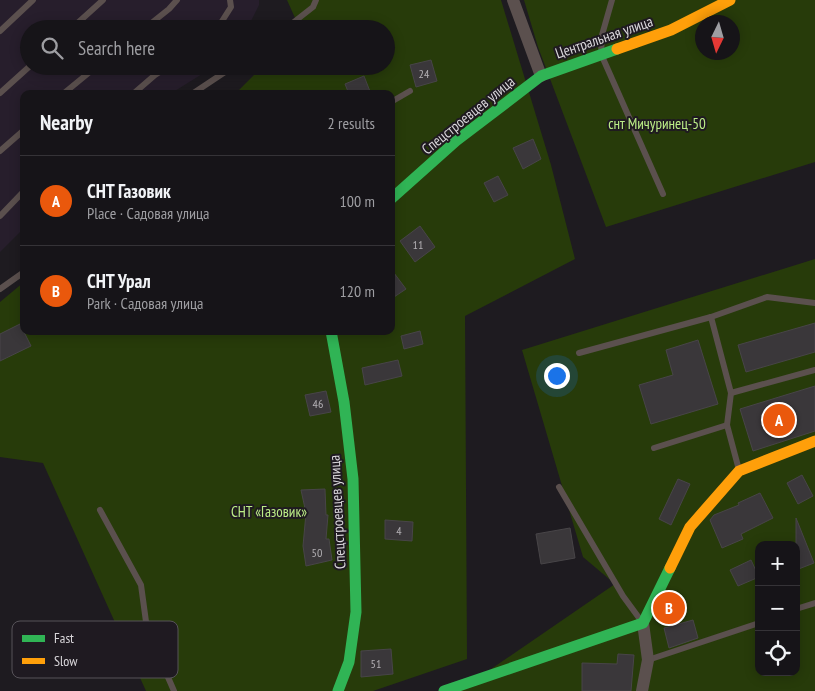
<!DOCTYPE html>
<meta charset="utf-8">
<style>
:root{--surface:#161418;--page:#1f1d21;--text:#f1f3f6;--muted:#9e9ea2;--line:#353337;--accent:#ea580c}
body{margin:0;font-family:"PT Sans Narrow",sans-serif;background:var(--page);color:var(--text)}
.controls{position:absolute;right:15px;bottom:15px;display:grid;overflow:hidden;border-radius:10px;box-shadow:0 2px 12px #0003}
.controls button{width:45px;height:45px;display:grid;place-items:center;padding:0;border:0;border-bottom:1px solid var(--line);background:var(--surface);color:var(--text);font:25px sans-serif}
.compass{position:absolute;left:695px;top:15px;width:45px;height:45px;border-radius:50%;background:var(--surface);box-shadow:0 2px 12px #0003;rotate:185deg}
.you{position:absolute;left:556px;top:375px;width:18px;height:18px;margin:-12px;border:4px solid #fff;border-radius:50%;background:#1a73e8;box-shadow:0 0 0 8px #1a73e833}
.badge{display:grid;place-items:center;width:32px;height:32px;border-radius:50%;background:var(--accent);color:#fff;font-size:16px;font-weight:700}
.pin{position:absolute;translate:-50% -50%;border:2px solid #fff;box-shadow:0 1px 5px #0006}
.list{margin:0;padding:0;list-style:none}
h2{display:flex;justify-content:space-between;align-items:center;height:65px;margin:0;padding:0 20px;font-size:21px}
h2 small{font-size:16px;font-weight:400;color:var(--muted)}
.list li{display:grid;grid-template-columns:32px 1fr auto;gap:15px;align-items:center;box-sizing:border-box;height:90px;padding:0 20px;border-top:1px solid var(--line)}
.list b{display:block;font-size:19px;white-space:nowrap}
.list p{margin:0;font-size:16px;white-space:nowrap;color:var(--muted)}
.list em{font-size:16px;font-style:normal;color:var(--muted)}
.icon{flex:none;width:28px;height:28px;fill:none;stroke:currentColor;stroke-width:2;stroke-linecap:round;stroke-linejoin:round}
.map{position:relative;flex:none;width:815px;height:691px;overflow:hidden}
.search{position:absolute;background:var(--surface);box-shadow:0 2px 12px #0003;left:20px;top:20px;width:375px;height:55px;display:flex;align-items:center;gap:12px;box-sizing:border-box;padding:0 18px;border-radius:28px;color:var(--muted);font-size:19px}
.panel{position:absolute;background:var(--surface);box-shadow:0 2px 12px #0003;left:20px;top:90px;width:375px;height:245px;border-radius:10px}
.map>svg:first-child{display:block}
.industrial{fill:#271e2c}
.green{fill:#273b0a;fill-rule:evenodd}
.building{fill:#3a373a;stroke:#484548}
.lines{fill:none;stroke-linecap:round;stroke-linejoin:round}
.lane{stroke:#5b504e;stroke-width:6}
.street{stroke:#5b504e;stroke-width:12}
.fast{stroke:#30b455;stroke-width:11}
.slow{stroke:#ff9f0a;stroke-width:11}
.labels{text-anchor:middle;dominant-baseline:central;stroke-width:4;stroke-linejoin:round;paint-order:stroke}
.number-label{font-size:12px;fill:#b2afb3}
.street-label{font-size:15px;fill:#dad7db;stroke:#1f1a21}
.park-label{font-size:15px;fill:#bbec86;stroke:#1f1a21}
.key{fill:#1f1a21;stroke:#575359;stroke-width:1}
.key-label{font-size:14px;fill:#dad7db}
</style>
<div class="map">
<svg width="815" height="691" viewBox="0 0 815 691">
<rect width="100%" height="100%" fill="#1e1b20"/>
<path class="industrial" d="M0,0H259V5L247,29H29V66H215L170,94H24V228L0,252Z"/>
<g class="green">
<path d="M287,0H501L551,165L575,259L465,316L467,659L373,691H146L43,463L0,457V302L24,282V331H391V94H235L263,66H386V29H300Z"/>
<path d="M524,0H815V162L606,227L538,47ZM702,22H732V52H702Z"/>
<path d="M815,259V691H459L615,584L583,557L522,350ZM759,545H796V672H759Z"/>
</g>
<g class="building">
<path d="M431,60L437,81L416,87L410,65Z"/>
<path d="M364,76L371,94H349L345,84Z"/>
<path d="M533,139L541,159L523,169L513,148Z"/>
<path d="M498,176L508,195L494,202L484,183Z"/>
<path d="M420,226L435,247L415,262L400,241Z"/>
<path d="M391,269L406,289L391,299Z"/>
<path d="M815,323V352L746,372L738,345Z"/>
<path d="M20,324L31,346L0,361V334Z"/>
<path d="M420,331L423,344L404,349L401,336Z"/>
<path d="M698,340L718,404L651,424L639,385L673,375L666,350Z"/>
<path d="M398,360L402,376L365,385L362,368Z"/>
<path d="M815,386V431L753,451L740,409Z"/>
<path d="M326,391L331,412L310,416L305,395Z"/>
<path d="M802,475L813,496L798,504L787,483Z"/>
<path d="M678,479L690,484L671,525L659,519Z"/>
<path d="M325,489L326,515H328L326,539H329L332,560L306,566L303,546L306,513L301,490Z"/>
<path d="M760,493L773,518L741,534L743,539L722,548L710,520L714,515L739,505L738,503Z"/>
<path d="M796,518L814,563L796,570Z"/>
<path d="M385,520L413,522L412,541L385,539Z"/>
<path d="M570,528L575,558L541,564L536,534Z"/>
<path d="M751,560L759,577L738,586L730,570Z"/>
<path d="M693,620L698,638L669,648L664,628Z"/>
<path d="M391,649L393,674L361,677V651Z"/>
<path d="M618,654L634,655L631,691H582V663L617,664Z"/>
</g>
<g class="lines">
<g class="lane">
<path d="M612,0L602,35L601,54L663,194"/>
<path d="M71,29L103,0"/>
<path d="M144,29L169,9L177,0"/>
<path d="M217,29L231,7L230,0"/>
<path d="M285,29L313,7L316,0"/>
<path d="M0,31L33,0"/>
<path d="M0,93L30,66"/>
<path d="M63,94L97,66"/>
<path d="M133,94L155,75L169,66"/>
<path d="M192,94L234,66"/>
<path d="M391,102L410,91"/>
<path d="M0,151L24,130"/>
<path d="M0,216L24,191"/>
<path d="M0,289L24,272"/>
<path d="M711,317L731,393L727,425"/>
<path d="M579,353L711,317L767,297L815,303"/>
<path d="M731,393L815,370"/>
<path d="M654,448L727,425L739,470"/>
<path d="M559,487L623,596L642,622"/>
<path d="M100,510L141,585L147,629L174,691"/>
<path d="M796,609L815,603"/>
<path d="M648,660L759,623"/>
</g>
<g class="street">
<path d="M513,0L541,76"/>
<path d="M642,691L648,660L643,623"/>
</g>
<g class="fast">
<path d="M391,199L456,141L541,76L617,49"/>
<path d="M331,331L344,402L353,479L356,612L349,662L338,691"/>
<path d="M444,691L643,623L670,568"/>
</g>
<g class="slow">
<path d="M617,49L671,30L730,0"/>
<path d="M670,568L690,527L739,471L815,441"/>
</g>
</g>
<g class="labels">
<g class="number-label">
<text x="424" y="73">24</text>
<text x="418" y="244">11</text>
<text x="318" y="403">46</text>
<text x="399" y="530">4</text>
<text x="317" y="552">50</text>
<text x="376" y="663">51</text>
</g>
<g class="street-label">
<text transform="translate(604 37) rotate(-19)">Центральная улица</text>
<text transform="translate(468 115) rotate(-39)">Спецстроевцев улица</text>
<text transform="translate(337 512) rotate(-93)">Спецстроевцев улица</text>
</g>
<g class="park-label">
<text x="657" y="123">снт Мичуринец-50</text>
<text x="269" y="511">СНТ «Газовик»</text>
</g>
</g>
<rect x="12" y="621" width="166" height="57" rx="8" class="key"/>
<rect x="22" y="635" width="23" height="7" fill="#30b455"/>
<rect x="22" y="658" width="23" height="6" fill="#ff9f0a"/>
<g class="key-label">
<text x="54" y="643">Fast</text>
<text x="54" y="666">Slow</text>
</g>
</svg>
<div class="controls">
<button>+</button>
<button>−</button>
<button><svg class="icon" aria-label="locate" viewBox="0 0 24 24"><circle cx="12" cy="12" r="6"/><path d="M12 2v4M12 18v4M2 12h4M18 12h4"/></svg></button>
</div>
<svg class="compass" viewBox="-18 -18 36 36"><path d="M0-13l5 13h-10z" fill="#e53935"/><path d="M0 13l5-13h-10z" fill="#9e9ea2"/></svg>
<div class="you"></div>
<div class="pin badge" style="left:779px;top:420px">A</div>
<div class="pin badge" style="left:669px;top:608px">B</div>
<div class="search"><svg class="icon" aria-label="search" viewBox="0 0 24 24"><circle cx="10" cy="10" r="6"/><path d="M15 15l6 6"/></svg>Search here</div>
<section class="panel">
<h2>Nearby<small>2 results</small></h2>
<ul class="list">
<li><span class="badge">A</span><div><b>СНТ Газовик</b><p>Place · Садовая улица</p></div><em>100 m</em></li>
<li><span class="badge">B</span><div><b>СНТ Урал</b><p>Park · Садовая улица</p></div><em>120 m</em></li>
</ul>
</section>
</div>
